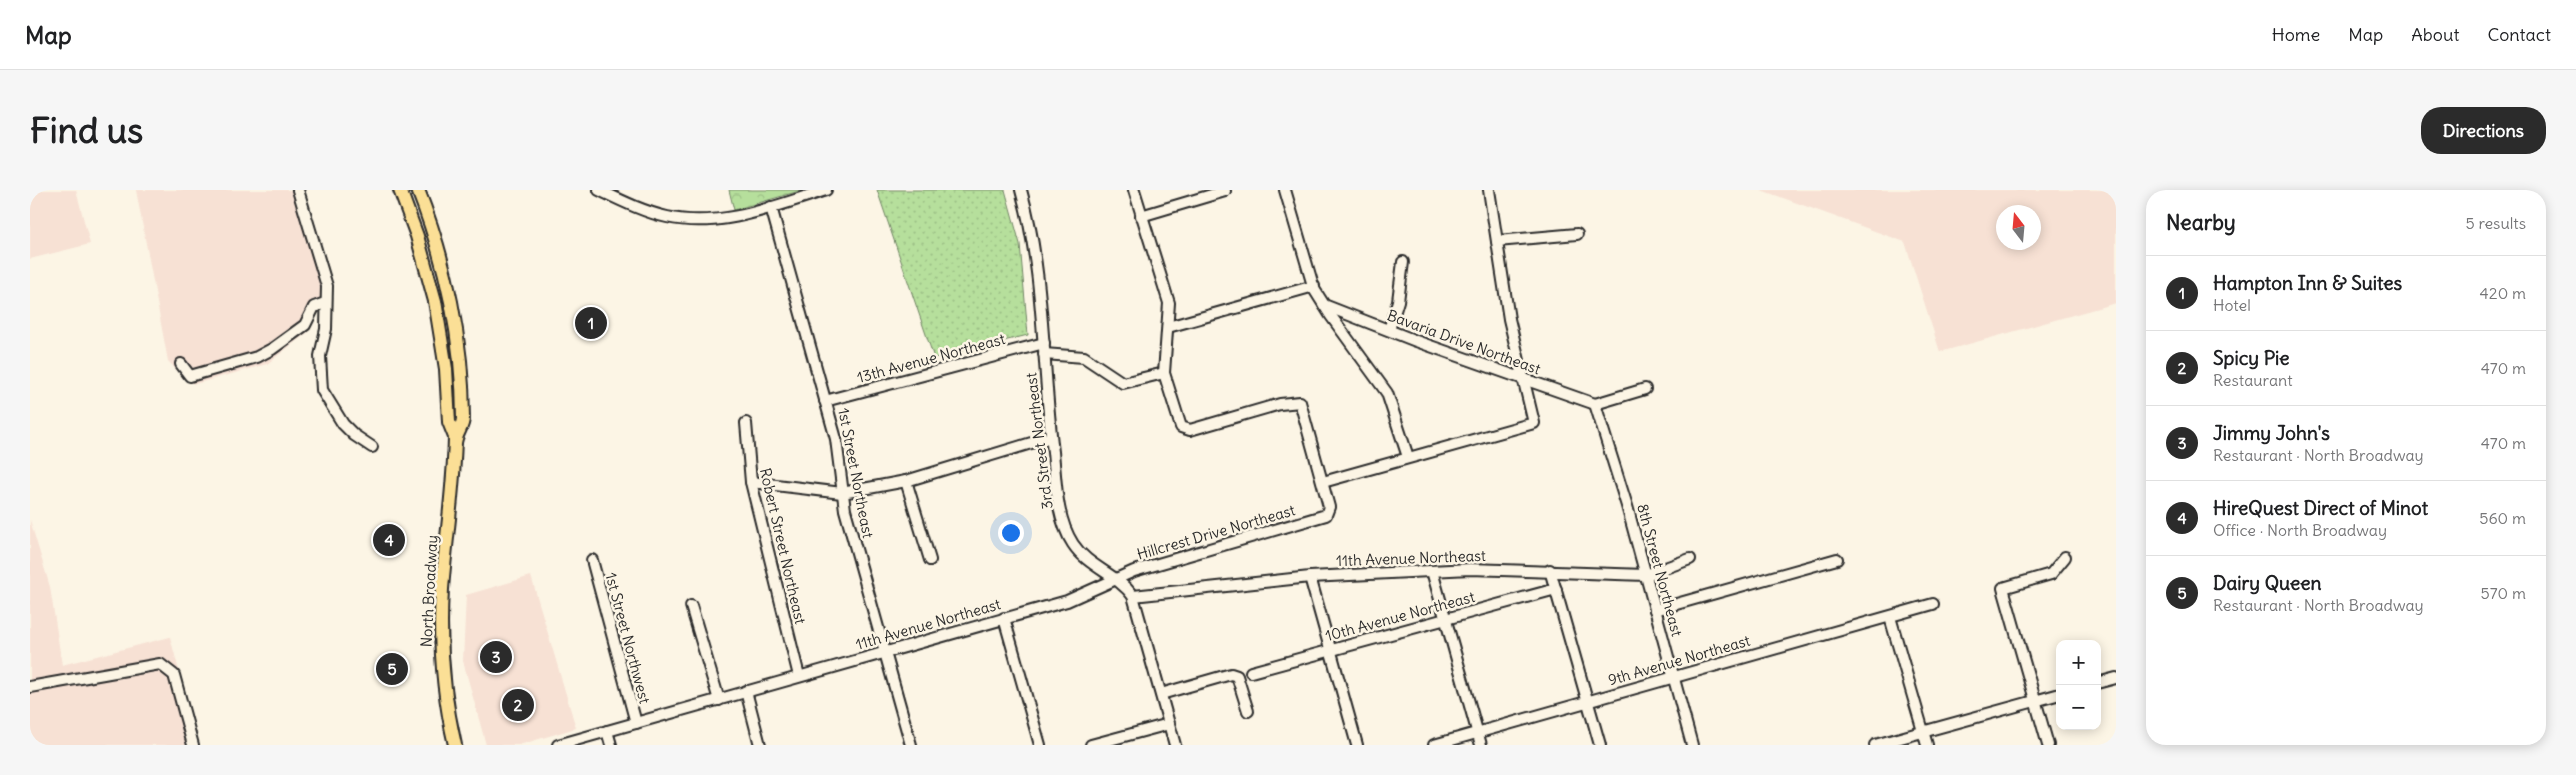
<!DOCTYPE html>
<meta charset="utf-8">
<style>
:root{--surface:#fff;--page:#f6f6f6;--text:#202124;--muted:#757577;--line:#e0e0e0;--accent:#2b2b2b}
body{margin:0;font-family:Delius,sans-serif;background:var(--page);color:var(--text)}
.controls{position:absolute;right:15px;bottom:15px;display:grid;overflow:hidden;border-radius:10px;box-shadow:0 2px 12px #0003}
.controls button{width:45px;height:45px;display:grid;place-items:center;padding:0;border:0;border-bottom:1px solid var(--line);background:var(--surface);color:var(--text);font:25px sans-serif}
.compass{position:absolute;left:1966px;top:15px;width:45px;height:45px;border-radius:50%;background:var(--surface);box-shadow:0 2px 12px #0003;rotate:344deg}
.you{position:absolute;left:980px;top:342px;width:18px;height:18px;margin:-12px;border:4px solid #fff;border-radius:50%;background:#1a73e8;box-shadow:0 0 0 8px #1a73e833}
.badge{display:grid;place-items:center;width:32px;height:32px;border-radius:50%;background:var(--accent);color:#fff;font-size:16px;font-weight:700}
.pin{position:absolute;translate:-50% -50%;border:2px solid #fff;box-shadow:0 1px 5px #0006}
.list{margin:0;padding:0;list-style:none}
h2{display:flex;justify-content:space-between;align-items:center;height:65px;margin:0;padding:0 20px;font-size:21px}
h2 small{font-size:16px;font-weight:400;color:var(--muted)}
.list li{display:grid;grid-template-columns:32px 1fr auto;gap:15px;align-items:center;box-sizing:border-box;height:75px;padding:0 20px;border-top:1px solid var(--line)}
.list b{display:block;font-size:19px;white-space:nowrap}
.list p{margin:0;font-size:16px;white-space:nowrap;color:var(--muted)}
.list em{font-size:16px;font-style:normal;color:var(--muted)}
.map{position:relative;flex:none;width:2086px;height:555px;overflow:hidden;border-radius:20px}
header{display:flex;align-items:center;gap:30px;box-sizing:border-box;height:70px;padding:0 25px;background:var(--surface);border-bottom:1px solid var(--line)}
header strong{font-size:24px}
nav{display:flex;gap:28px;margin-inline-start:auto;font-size:18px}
.intro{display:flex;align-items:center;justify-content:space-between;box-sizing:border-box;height:120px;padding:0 30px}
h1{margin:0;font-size:35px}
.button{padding:12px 22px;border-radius:20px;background:var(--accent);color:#fff;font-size:18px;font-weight:700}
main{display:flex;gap:30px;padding:0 30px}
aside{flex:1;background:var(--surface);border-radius:20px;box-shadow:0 2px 12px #0003}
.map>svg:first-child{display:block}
.built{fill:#f7e1d4;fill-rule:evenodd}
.grass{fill:url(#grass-dots);stroke:#708564}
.forest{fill:url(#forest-crowns);stroke:#708564}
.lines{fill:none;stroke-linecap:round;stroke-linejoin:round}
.minor-casing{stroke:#2b2b2b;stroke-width:14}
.major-casing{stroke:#2b2b2b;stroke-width:16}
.minor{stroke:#fcf5e5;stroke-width:10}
.major{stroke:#fbdf96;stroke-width:12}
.labels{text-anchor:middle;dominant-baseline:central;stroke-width:5;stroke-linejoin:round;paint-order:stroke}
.street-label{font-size:15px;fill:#2b2b2b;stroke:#fcf5e5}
</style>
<header>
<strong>Map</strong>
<nav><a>Home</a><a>Map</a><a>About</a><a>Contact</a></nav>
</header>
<div class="intro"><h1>Find us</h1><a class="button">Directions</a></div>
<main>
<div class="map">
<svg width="2086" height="555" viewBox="0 0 2086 555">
<defs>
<pattern id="grass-dots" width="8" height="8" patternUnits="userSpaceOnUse" patternTransform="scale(1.25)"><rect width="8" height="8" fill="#b6df9c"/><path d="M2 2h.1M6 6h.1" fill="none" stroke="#9dc087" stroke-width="1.8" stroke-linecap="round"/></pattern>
<pattern id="forest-crowns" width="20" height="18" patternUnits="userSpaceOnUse" patternTransform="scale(1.25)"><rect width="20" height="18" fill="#b6df9c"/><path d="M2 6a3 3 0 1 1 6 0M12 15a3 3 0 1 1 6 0" fill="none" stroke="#9dc087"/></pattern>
</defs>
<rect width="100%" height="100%" fill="#fcf5e5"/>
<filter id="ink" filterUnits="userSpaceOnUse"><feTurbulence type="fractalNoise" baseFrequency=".02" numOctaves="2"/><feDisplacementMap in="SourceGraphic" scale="10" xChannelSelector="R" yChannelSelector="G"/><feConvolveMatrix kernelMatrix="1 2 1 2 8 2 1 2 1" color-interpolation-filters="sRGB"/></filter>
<g filter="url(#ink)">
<g class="built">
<path d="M0,0H46L60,54L0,69Z"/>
<path d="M106,0H264L289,87L291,103V109L278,142L237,174L165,194L157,191L138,171Z"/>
<path d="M1731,0H2086V113L1910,162L1875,52ZM2004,22V52H1974V22Z"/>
<path d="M0,330L20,397L32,475L140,447L169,555H0Z"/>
<path d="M501,386L546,538L489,555H456L433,471L436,405Z"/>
</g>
<path class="grass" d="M847,0H975L990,54L998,145L904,168Z"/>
<path class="forest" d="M699,0H773L704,20Z"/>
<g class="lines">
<g class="minor-casing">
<g id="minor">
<path d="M268,0L297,96L296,139L290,166L292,200L313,234L324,245L342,257"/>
<path d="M569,0C590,10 614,22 637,27C691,39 745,16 796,0"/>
<path d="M991,0C1015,85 1012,175 1023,262C1026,292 1026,328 1043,354C1058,377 1087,384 1103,406L1145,555"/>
<path d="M1255,0L1284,99L1301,126L1357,203L1378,267"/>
<path d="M741,17L806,249L815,320L881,555"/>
<path d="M1111,26L1195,1"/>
<path d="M1467,51L1547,44"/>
<path d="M1294,115L1386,151L1565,214"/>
<path d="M1138,137L1284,96"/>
<path d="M1359,140L1368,111L1373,72"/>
<path d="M1014,164L1054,167L1093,193L1134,183"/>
<path d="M151,174L160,186L227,167L242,159L275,135L284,117L295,113"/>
<path d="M795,211L1014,153"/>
<path d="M1565,214L1597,316L1662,555"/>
<path d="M1565,214L1615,199"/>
<path d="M716,233L721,292L769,486"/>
<path d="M876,291L900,370"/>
<path d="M721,292L812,303L876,291L1021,247"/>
<path d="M1293,292L1504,233L1479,129L1459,0"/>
<path d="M562,370L606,533"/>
<path d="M1520,380L1570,555"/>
<path d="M1402,381L1451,555"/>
<path d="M1280,387L1327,555"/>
<path d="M1103,406L1280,387L1440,379L1616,385L1660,369"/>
<path d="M661,416L689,510"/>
<path d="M1625,420L1807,369"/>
<path d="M1860,427L1897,555"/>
<path d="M974,428L1010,555"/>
<path d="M1221,482L1526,399"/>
<path d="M2067,493L2086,488"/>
<path d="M0,497L130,474L144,485L163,555"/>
<path d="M716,501L730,555"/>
<path d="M1131,504L1201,484L1207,486L1218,521"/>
<path d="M577,541L581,555"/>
<path d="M528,555L1037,411L1104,381L1296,325L1299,317L1270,212L1250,214L1160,240L1151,237L1134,183L1139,113L1104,0"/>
<path d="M1061,555L1139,534"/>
<path d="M1404,555L1903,414"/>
<path d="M1845,555L2030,504"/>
<path d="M2018,555L1973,398L2021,384L2035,367"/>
</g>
</g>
<g class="major-casing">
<g id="major">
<path d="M370,0L387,46L405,111L416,179L419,232L425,247C424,298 416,348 412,399C409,452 413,504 425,555"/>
<path d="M388,0C416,71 433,151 433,228C433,237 426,243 425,253"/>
</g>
</g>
<use href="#minor" class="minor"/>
<use href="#major" class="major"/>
</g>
</g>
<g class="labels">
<g class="street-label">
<text transform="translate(1434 152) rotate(20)">Bavaria Drive Northeast</text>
<text transform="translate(901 168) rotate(-15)">13th Avenue Northeast</text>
<text transform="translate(1009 251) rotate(-97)">3rd Street Northeast</text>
<text transform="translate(826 283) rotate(79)">1st Street Northeast</text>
<text transform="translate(1186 342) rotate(-16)">Hillcrest Drive Northeast</text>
<text transform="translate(753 356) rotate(77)">Robert Street Northeast</text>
<text transform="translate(1381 368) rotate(-2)">11th Avenue Northeast</text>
<text transform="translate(1630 380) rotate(75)">8th Street Northeast</text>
<text transform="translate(399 401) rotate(-87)">North Broadway</text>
<text transform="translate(1370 426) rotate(-15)">10th Avenue Northeast</text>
<text transform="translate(898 434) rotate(-16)">11th Avenue Northeast</text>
<text transform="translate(598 448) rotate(75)">1st Street Northwest</text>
<text transform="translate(1649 470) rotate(-16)">9th Avenue Northeast</text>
</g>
</g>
</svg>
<div class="controls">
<button>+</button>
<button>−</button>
</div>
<svg class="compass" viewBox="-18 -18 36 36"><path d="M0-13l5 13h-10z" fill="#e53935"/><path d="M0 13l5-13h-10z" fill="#757577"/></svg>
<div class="you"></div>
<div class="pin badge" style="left:561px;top:133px">1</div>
<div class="pin badge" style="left:488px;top:515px">2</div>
<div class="pin badge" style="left:466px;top:467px">3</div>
<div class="pin badge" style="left:359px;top:350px">4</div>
<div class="pin badge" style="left:362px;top:479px">5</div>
</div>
<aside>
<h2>Nearby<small>5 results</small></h2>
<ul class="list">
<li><span class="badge">1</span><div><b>Hampton Inn &amp; Suites</b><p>Hotel</p></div><em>420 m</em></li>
<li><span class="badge">2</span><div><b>Spicy Pie</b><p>Restaurant</p></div><em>470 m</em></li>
<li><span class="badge">3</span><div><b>Jimmy John's</b><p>Restaurant · North Broadway</p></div><em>470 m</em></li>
<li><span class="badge">4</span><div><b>HireQuest Direct of Minot</b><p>Office · North Broadway</p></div><em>560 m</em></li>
<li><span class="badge">5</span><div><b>Dairy Queen</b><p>Restaurant · North Broadway</p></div><em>570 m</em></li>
</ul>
</aside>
</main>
